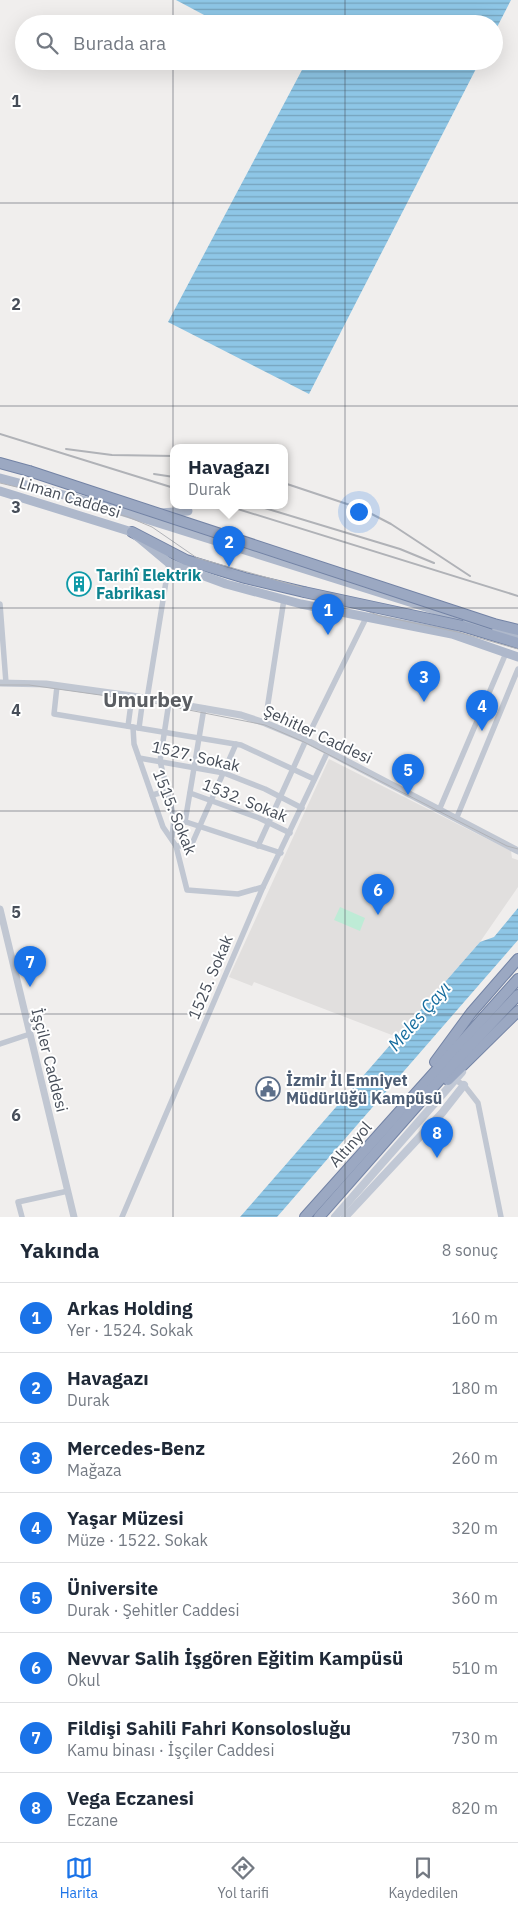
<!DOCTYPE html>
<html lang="tr">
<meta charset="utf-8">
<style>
:root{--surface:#fff;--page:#f6f6f7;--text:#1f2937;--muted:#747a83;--line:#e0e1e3;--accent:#1a73e8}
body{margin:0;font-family:"IBM Plex Sans",sans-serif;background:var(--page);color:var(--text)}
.you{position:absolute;left:358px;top:511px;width:18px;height:18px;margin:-12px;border:4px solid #fff;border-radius:50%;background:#1a73e8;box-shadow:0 0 0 8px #1a73e833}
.badge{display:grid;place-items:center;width:32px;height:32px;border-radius:50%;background:var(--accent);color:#fff;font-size:16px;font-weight:700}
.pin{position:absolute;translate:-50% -41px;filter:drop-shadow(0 1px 2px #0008)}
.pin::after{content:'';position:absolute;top:26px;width:18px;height:15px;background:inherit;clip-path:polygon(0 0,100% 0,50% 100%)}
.popup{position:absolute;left:170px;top:444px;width:118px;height:65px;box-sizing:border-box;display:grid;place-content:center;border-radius:10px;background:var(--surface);filter:drop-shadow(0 1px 4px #0005);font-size:16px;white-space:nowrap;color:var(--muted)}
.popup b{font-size:19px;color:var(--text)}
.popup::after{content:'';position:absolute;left:50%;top:100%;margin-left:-10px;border:10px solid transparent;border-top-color:var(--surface)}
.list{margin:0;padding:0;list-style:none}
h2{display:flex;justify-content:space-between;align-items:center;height:65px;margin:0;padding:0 20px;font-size:21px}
h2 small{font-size:16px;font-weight:400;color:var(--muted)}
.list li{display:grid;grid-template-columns:32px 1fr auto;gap:15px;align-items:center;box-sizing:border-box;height:70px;padding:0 20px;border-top:1px solid var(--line)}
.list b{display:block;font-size:19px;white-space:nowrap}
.list p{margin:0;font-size:16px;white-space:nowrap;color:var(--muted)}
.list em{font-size:16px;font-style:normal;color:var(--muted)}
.icon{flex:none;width:28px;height:28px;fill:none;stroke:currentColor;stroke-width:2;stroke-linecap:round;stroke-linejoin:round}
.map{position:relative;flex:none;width:518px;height:1217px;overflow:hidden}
.search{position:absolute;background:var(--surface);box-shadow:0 5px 20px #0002;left:15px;right:15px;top:15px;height:55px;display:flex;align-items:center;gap:12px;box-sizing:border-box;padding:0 18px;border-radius:28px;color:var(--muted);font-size:19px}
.sheet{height:625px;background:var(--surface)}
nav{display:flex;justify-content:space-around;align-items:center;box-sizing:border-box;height:70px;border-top:1px solid var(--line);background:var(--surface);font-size:14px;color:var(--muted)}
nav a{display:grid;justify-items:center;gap:2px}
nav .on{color:var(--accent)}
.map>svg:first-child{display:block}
.education{fill:#e1dfde}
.pitch{fill:#beebd6}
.water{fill:url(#water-rules)}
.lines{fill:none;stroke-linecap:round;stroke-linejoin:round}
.trunk-casing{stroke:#7383a5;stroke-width:12}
.minor{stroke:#c1c7d2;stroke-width:5.5}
.tertiary{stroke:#c1c7d2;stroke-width:7}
.secondary{stroke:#c1c8d5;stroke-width:8}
.primary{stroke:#aeb8cb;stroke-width:9}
.trunk{stroke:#9ba8c2;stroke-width:10}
.tram{stroke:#b0b2b7;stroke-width:1}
.rail{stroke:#b0b2b7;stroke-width:2}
.trunk-bridge-casing{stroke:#7383a5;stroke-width:12;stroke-linecap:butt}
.trunk-bridge{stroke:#9ba8c2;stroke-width:10}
.grid{fill:none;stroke:#474e59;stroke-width:1;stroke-opacity:0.55}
.labels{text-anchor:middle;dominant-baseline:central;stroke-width:4;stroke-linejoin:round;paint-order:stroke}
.street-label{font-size:16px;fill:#474e59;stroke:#fff}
.culture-label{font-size:16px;font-weight:bold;fill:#0d838f;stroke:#fff;text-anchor:start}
.service-label{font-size:16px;font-weight:bold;fill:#4e5e75;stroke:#fff;text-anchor:start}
.water-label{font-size:18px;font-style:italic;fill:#156c9e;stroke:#fff}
.district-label{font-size:21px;font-weight:bold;fill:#5a5d62;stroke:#fff}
.grid-label{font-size:16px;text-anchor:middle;font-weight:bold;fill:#474e59;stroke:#fff;stroke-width:4;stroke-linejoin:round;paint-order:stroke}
</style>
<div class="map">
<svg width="518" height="1217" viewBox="0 0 518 1217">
<defs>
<pattern id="water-rules" width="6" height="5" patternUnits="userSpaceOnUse" patternTransform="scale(1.25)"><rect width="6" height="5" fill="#8ec6e6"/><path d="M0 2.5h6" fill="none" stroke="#76a3bd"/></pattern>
</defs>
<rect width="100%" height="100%" fill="#f0eeed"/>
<path class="education" d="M329,759L511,851L512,858L518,860V887L480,942L397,1037L254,982L252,986L229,977Z"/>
<path class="pitch" d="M340,907L365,918L360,931L334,920Z"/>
<g class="water">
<path d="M176,0H511L494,33V24H221Z"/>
<path d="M291,61H480L309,394L168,322L303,68Z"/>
<path d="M518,908V940L277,1217H240L480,942L494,937Z"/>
</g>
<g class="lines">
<g class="trunk-casing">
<g id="trunk">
<path d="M0,463L29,471"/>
<path d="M132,532L186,560L245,578L304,592"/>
<path d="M494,624L518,630"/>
<path d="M462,626L518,643"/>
<path d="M435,1062L471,1013L518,959"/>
<path d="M448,1080L518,1011"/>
<path d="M305,1217L518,979"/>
<path d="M319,1217L465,1051L518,995"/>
</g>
</g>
<g class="minor">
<path d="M0,604L6,683"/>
<path d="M57,686L54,714L241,745L314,779"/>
<path d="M147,699L169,563"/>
<path d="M169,702L160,761L174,818"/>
<path d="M265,723L284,599"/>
<path d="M128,726L132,696"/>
<path d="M133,727L134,744L163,827L176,846L187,890L238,894L263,887"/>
<path d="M139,728L143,698"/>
<path d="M139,758L224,773L265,789L302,808"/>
<path d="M190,793L259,818L290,833"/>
<path d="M152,795L168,791"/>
<path d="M440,808L506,653"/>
<path d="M457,817L518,669"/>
<path d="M185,822L204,708"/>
<path d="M172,837L174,818L281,853"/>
<path d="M176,846H191L236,744"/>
<path d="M258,846L306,740L366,618"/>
<path d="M0,1044L30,1034"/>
<path d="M455,1080L464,1085L478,1103L501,1217"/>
<path d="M22,1217L18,1202L68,1191"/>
<path d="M122,1217L263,887L328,751"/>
</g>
<g class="tertiary">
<path d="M0,683L46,684L132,696L241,715L265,723L306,740L518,851"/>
<path d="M0,909L74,1217"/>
</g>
<g class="secondary">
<path d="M335,1217L462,1072"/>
<path d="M345,1217L442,1113L464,1085"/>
</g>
<g class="primary">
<path d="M0,478L98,504L518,636"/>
<path d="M0,491L132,532L169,563L226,584L301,604L452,634L518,657"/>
<path d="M160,513L188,511"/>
</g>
<use href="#trunk" class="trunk"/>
<g class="tram">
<path d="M0,483L71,500L128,517L152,527L197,558L315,591L380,616L458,632L518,649"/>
<path d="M0,685H29L143,701L265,725L304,742L507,846L518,849"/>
</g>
<g class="rail">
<path d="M0,434L174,488"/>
<path d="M66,449L112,455L174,456"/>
<path d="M154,474L174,477"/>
<path d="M284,483L362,509L391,524L470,576"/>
<path d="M228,506L518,596"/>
<path d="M258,506L400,549L434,563"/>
</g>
<g class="trunk-bridge-casing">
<g id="trunk-bridge">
<path d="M29,471L494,624"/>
<path d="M304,592L462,626"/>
</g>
</g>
<use href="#trunk-bridge" class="trunk-bridge"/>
</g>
<path class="grid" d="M173,0V24M345,0V24M173,61V1217M345,61V1217M0,203H518M0,406H518M0,608H518M0,811H518M0,1014H518"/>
<defs>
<g id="building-ring" transform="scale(1.25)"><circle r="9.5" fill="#fff" stroke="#0f9aa8" stroke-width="1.5"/><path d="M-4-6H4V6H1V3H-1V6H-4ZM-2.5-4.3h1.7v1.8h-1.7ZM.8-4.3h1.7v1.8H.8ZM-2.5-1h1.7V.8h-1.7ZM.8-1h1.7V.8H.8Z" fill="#0f9aa8"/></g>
<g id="civic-ring" transform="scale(1.25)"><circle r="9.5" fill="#fff" stroke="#5c6f8a" stroke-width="1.5"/><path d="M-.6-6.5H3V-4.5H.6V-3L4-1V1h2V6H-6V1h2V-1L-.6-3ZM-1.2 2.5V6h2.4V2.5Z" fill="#5c6f8a"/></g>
</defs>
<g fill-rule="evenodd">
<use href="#building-ring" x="79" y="584"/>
<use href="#civic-ring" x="268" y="1089"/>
</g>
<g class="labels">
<g class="street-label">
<text transform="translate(70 497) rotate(17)">Liman Caddesi</text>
<text transform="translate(318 734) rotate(25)">Şehitler Caddesi</text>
<text transform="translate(196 756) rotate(13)">1527. Sokak</text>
<text transform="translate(245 800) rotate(22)">1532. Sokak</text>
<text transform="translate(175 812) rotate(68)">1515. Sokak</text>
<text transform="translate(210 977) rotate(-67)">1525. Sokak</text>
<text transform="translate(50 1060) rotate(76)">İşçiler Caddesi</text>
<text transform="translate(350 1144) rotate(-48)">Altınyol</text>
</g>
<g class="culture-label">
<text x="96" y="575">Tarihî Elektrik<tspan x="96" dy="18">Fabrikası</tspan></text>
</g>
<g class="service-label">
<text x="286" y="1080">İzmir İl Emniyet<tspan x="286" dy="18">Müdürlüğü Kampüsü</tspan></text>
</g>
<g class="water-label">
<text transform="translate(419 1016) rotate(-49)">Meles Çayı</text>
</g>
<g class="district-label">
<text x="148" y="699">Umurbey</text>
</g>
</g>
<g class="grid-label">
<text x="16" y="107">1</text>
<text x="16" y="310">2</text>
<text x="16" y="513">3</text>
<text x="16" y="716">4</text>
<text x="16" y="918">5</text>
<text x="16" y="1121">6</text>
</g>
</svg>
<div class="you"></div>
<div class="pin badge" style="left:328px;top:635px">1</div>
<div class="pin badge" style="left:229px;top:567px">2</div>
<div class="popup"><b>Havagazı</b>Durak</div>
<div class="pin badge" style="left:424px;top:702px">3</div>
<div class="pin badge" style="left:482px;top:731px">4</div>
<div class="pin badge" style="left:408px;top:795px">5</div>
<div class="pin badge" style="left:378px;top:915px">6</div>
<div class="pin badge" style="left:30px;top:987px">7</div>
<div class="pin badge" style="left:437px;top:1158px">8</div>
<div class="search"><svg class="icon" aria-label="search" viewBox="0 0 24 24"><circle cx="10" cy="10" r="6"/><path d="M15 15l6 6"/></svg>Burada ara</div>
</div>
<section class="sheet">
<h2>Yakında<small>8 sonuç</small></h2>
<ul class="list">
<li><span class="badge">1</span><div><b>Arkas Holding</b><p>Yer · 1524. Sokak</p></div><em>160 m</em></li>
<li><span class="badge">2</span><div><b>Havagazı</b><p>Durak</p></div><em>180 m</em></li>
<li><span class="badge">3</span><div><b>Mercedes-Benz</b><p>Mağaza</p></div><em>260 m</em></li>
<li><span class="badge">4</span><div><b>Yaşar Müzesi</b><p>Müze · 1522. Sokak</p></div><em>320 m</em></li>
<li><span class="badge">5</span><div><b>Üniversite</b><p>Durak · Şehitler Caddesi</p></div><em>360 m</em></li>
<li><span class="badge">6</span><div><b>Nevvar Salih İşgören Eğitim Kampüsü</b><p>Okul</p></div><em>510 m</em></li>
<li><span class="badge">7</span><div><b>Fildişi Sahili Fahri Konsolosluğu</b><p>Kamu binası · İşçiler Caddesi</p></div><em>730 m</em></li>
<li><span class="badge">8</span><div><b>Vega Eczanesi</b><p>Eczane</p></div><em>820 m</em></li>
</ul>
</section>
<nav>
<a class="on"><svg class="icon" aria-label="map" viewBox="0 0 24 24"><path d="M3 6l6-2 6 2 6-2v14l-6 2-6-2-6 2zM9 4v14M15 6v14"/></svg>Harita</a>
<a><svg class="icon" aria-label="directions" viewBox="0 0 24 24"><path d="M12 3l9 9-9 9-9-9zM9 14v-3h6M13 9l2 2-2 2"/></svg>Yol tarifi</a>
<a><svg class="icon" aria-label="saved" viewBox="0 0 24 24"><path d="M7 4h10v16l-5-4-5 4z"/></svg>Kaydedilen</a>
</nav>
